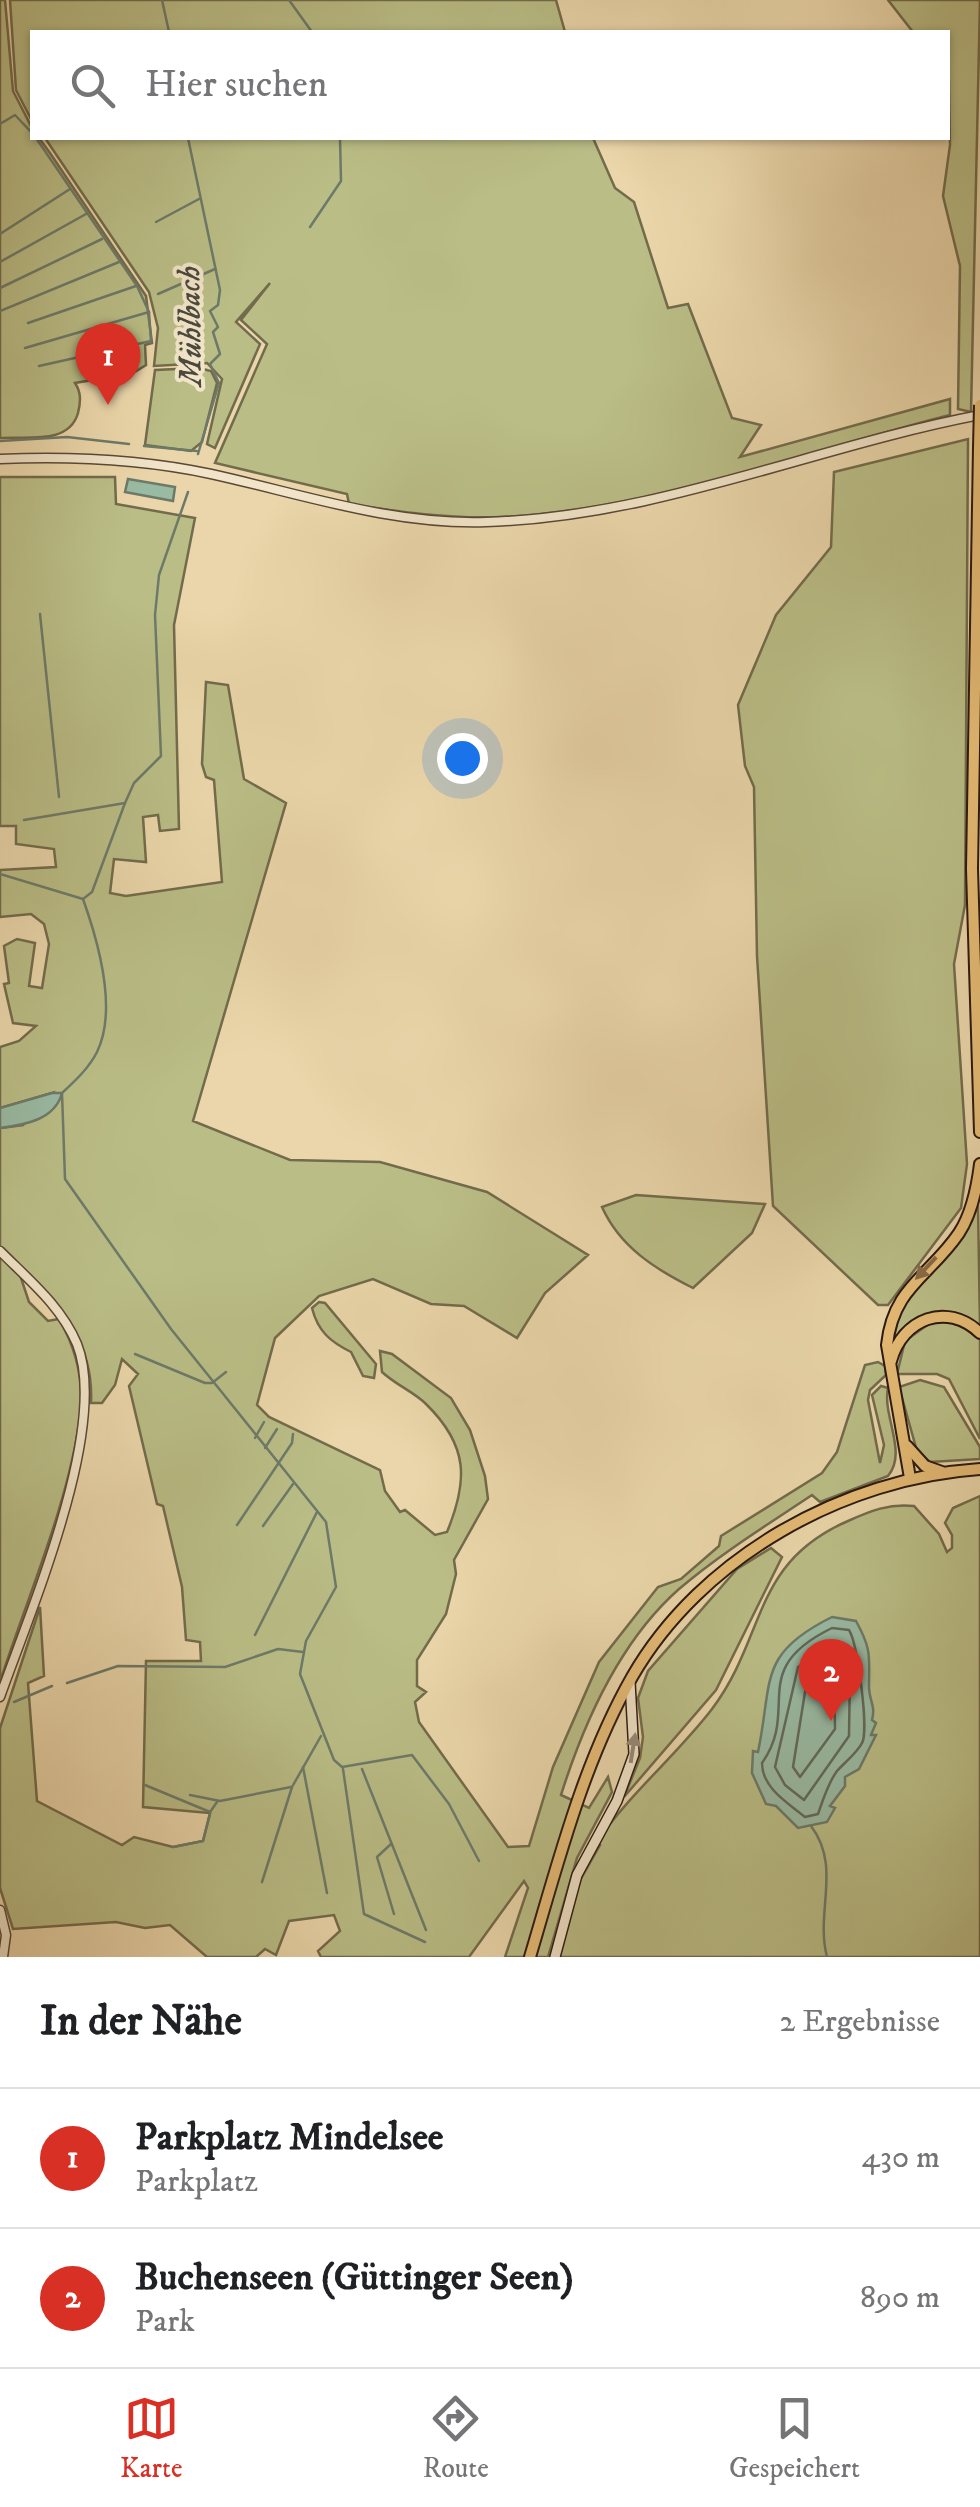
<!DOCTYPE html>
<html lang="de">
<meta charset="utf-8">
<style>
:root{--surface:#fff;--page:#f6f6f6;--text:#202124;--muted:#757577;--line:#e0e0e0;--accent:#d93025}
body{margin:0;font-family:"IM FELL DW Pica",serif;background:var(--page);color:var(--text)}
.you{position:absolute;left:462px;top:758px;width:35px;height:35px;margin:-25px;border:8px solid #fff;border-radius:50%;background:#1a73e8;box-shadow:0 0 0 15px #1a73e833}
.badge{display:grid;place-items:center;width:65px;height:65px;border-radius:50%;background:var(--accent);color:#fff;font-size:32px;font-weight:700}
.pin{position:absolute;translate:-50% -82px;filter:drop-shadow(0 2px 5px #0008)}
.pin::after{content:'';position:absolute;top:52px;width:35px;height:30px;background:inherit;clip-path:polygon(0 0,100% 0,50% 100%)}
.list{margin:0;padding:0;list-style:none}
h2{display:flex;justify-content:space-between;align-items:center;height:130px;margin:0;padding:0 40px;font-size:42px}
h2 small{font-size:32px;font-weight:400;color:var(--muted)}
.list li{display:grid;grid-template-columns:65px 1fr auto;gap:30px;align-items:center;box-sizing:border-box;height:140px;padding:0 40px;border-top:2px solid var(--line)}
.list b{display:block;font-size:38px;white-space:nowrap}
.list p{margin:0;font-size:32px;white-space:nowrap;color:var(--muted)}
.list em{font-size:32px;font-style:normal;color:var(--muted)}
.icon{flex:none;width:55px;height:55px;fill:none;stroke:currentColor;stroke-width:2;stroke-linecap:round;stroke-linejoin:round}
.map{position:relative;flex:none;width:980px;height:1957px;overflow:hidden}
.search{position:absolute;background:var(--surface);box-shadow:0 2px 8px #0004;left:30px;right:30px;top:30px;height:110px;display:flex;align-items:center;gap:25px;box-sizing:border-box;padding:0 35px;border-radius:0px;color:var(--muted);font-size:38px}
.sheet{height:410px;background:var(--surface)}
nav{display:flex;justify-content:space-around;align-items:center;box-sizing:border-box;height:140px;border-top:2px solid var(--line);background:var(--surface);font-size:28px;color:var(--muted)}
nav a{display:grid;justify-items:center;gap:5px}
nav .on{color:var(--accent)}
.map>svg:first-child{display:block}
.green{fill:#babd86;stroke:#726b4c;stroke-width:2.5}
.water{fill:#99baa3;stroke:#6d7a69;stroke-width:2.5}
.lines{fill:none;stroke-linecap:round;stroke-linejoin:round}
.shore{stroke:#626a5a;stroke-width:2.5}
.stream{stroke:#6d7a69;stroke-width:2.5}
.tertiary-casing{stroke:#5a4838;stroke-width:11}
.secondary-casing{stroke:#2a1912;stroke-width:12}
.primary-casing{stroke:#2a1912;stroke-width:14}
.trunk-casing{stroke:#2a1912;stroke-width:14}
.tertiary{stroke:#f1e4c8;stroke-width:8}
.secondary{stroke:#f1e4c8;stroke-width:9}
.primary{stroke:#e5bb75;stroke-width:10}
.trunk{stroke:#e5bb75;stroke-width:10}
.trunk-bridge-casing{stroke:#2a1912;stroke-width:14;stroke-linecap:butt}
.trunk-bridge{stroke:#e5bb75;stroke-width:10}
.oneway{fill:#886a44}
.oneway2{fill:#978976}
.labels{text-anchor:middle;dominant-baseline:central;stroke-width:8;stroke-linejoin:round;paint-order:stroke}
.water-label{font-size:32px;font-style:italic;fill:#4b493e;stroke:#f1e4c8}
</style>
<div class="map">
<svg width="980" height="1957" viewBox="0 0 980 1957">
<rect width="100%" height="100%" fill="#ead6aa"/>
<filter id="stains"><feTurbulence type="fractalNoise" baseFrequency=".002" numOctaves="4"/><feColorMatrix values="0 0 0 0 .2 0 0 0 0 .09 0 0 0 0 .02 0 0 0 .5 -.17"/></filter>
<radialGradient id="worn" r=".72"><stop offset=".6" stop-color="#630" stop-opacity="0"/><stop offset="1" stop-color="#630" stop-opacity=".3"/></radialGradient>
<g class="green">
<path d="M0,0H5L13,91L32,128V138H39L50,153L146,296L152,343L145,345L146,365L133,373L75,383C81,392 81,401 78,413C69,445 27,436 0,438Z"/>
<path d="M10,0H556L565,32H32V121L16,90Z"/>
<path d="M888,0H980L971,412L958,409L960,266L943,196L950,145L948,32H913Z"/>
<path d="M45,138H593L615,188L634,202L668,308L688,304L732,418L761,425L740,457L950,399V415C811,450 643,512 501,517C449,519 400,512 349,504L347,494L215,463L267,344L241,320L270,283L236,322L260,344L215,448L207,444L222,379L207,363L154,366L158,328L149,292Z"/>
<path d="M199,368L211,371L217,383L202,442L191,451L145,445L155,370Z"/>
<path d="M968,439L965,905L954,964L967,1164L961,1208L888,1305H878L773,1206L757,956L754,787L745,766L738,705L776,615L831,547L834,472Z"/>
<path d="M0,477H115L116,504L195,518L174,625L179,829L160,831L158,815L143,817L146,862L114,859L110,893L126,896L222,882L214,780L206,777L202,764L206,682L228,685L244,779L286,803L193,1121L290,1160L380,1162L487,1192L588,1255L545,1293L517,1338L464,1306L431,1304L373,1279L319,1296L275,1338L257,1405L269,1417L380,1470L385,1491L400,1512L405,1510L435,1535L447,1532C468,1481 469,1446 426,1404C414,1392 396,1385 382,1372L380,1351L392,1354L451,1398L470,1430L485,1476L488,1499L454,1560L456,1574L446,1614L417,1660V1686L426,1692L415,1702L419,1722L508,1847L529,1846L553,1767L599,1662L658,1587L681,1579L719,1546L721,1536L822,1473L837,1452L865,1365L878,1362L885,1366L886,1375L870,1390L868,1400L880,1463L884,1445L872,1395L881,1386L888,1388C882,1416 908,1452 888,1476L820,1502L812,1495C767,1525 720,1554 679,1589C620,1641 584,1722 561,1795L589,1808L608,1777L612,1792L577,1858L548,1957H505L528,1888L524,1881L469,1957H321L318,1951L340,1931L334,1915L289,1921L276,1955L265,1949L256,1957H207L170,1925L145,1928L116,1922L13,1929L0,1888V1728L40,1607L44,1676L28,1683L37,1801L122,1845L134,1837L173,1847L203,1841L210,1813L143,1807L146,1661H201L200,1642L186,1640L182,1587L163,1506L157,1504L129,1386L138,1374L122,1359L115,1385L102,1403H91C94,1346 63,1307 24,1270L20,1275L29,1302L48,1321L59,1319C76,1348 84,1382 80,1416C69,1503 27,1598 0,1682V1128L23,1125L52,1093L0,1108V1047L19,1041L36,1026L13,1023L4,984L9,983L4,946L17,939L35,943L29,986L42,988L49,944L44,924L31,914L0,917V870L56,867L54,849L16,844V826H0Z"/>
<path d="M636,1195L765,1204L752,1233L693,1288C655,1269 620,1247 602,1207Z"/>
<path d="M978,1205L980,1327C941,1296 919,1317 891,1348L901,1306Z"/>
<path d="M319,1302L325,1303L376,1364L374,1378L363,1376L351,1352C331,1342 318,1332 312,1308Z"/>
<path d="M933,1321L955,1322L980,1339V1439L949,1379L937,1374H897L905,1341Z"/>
<path d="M920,1380L944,1387L980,1447V1459L930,1462L917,1451L899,1387Z"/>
<path d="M980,1496V1957H559L578,1884L600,1845L596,1843C630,1793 676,1756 712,1709C767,1636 751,1563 848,1521C870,1511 890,1503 914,1506L939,1534L947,1552L952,1548V1535L945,1523L953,1508Z"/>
<path d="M771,1548L782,1557L716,1690L624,1797L640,1758L643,1737L638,1698L648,1671L737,1569Z"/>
</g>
<g class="water">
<path d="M128,479L175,487L173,501L125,492Z"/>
<path d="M52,1093H62C55,1120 24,1125 0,1128V1108Z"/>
<path d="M832,1617L856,1621C872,1650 869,1656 869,1687C869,1700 876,1706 872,1720L876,1723L871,1735H876L859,1769L845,1777V1786L830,1806L835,1808L827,1822L798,1828L776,1806L766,1804L752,1773L753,1751L758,1752C773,1681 757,1654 832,1617Z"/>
</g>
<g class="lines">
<g class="shore">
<path d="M832,1628L849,1630C858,1645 869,1731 862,1743C857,1753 844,1763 837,1771C828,1783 823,1800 818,1814L805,1817C788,1803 762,1788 762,1763C801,1708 746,1670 832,1628Z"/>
<path d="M834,1641L845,1648L850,1670L849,1736L804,1800L785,1785L775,1767L798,1667Z"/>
<path d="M830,1661L834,1669L835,1729L800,1777L793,1767L806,1686L811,1674Z"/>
</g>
<g class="stream">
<path d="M162,0L169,32"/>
<path d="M289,0L312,32"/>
<path d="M0,124L15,115L32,133"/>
<path d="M36,138L137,286L149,312L151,341L39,366"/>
<path d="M188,138L220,290L218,305L210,311L218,327L213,332L220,354L210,364L219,383L198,454"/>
<path d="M156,222L199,199"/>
<path d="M310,227L341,181L340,138"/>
<path d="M0,234L70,189"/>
<path d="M0,262L86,214"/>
<path d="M0,288L102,239"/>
<path d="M158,294L215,269"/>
<path d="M0,311L119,262"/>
<path d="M28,323L136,286"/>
<path d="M25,348L149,312"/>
<path d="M0,441L67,437L129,444"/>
<path d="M144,446L197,451"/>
<path d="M40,614L59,797"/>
<path d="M24,820L125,803L134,783L161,756L155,615L159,575L188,492"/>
<path d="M0,874L83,899L92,892L125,803"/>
<path d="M83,899C98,941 118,1009 97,1052C89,1068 75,1081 62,1093L65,1179L171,1329L326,1522L336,1587L306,1641L300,1674L334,1760L342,1767L412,1755L449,1804L479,1861"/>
<path d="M135,1354L205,1383H212L226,1372"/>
<path d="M255,1438L264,1422"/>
<path d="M265,1448L277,1429"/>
<path d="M237,1525L292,1443L293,1434"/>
<path d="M263,1526L293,1484"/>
<path d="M255,1635L317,1512"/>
<path d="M67,1683L118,1666L225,1667L278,1649L303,1652"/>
<path d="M14,1702L52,1686"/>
<path d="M303,1767L327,1893"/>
<path d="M343,1769L364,1914L425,1942"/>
<path d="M362,1769L426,1930"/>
<path d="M145,1785L210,1812L217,1802"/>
<path d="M190,1795L220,1801L291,1787"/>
<path d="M811,1826C842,1867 815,1911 827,1957"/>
<path d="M391,1844L377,1857L394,1914"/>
<path d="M173,1847L203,1841L210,1814"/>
<path d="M262,1882L292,1787L321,1736"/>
</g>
<g class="tertiary-casing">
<g id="tertiary">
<path d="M0,459C71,456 141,459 211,474C302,494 391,525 486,522C657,517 813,447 980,415"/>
<path d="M0,1251C29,1280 61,1306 77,1344C110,1427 29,1614 0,1697"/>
<path d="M0,1910L6,1935L3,1957"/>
</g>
</g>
<g class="secondary-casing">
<path id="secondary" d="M555,1957L577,1875L617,1801L634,1754L630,1682"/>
</g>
<g class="primary-casing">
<path id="primary" d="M530,1957C558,1863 583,1763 632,1677C701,1557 844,1478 980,1469"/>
</g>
<g class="trunk-casing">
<g id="trunk">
<path d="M979,447L972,869L980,1132"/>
<path d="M891,1361C902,1319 947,1301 980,1333"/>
<path d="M907,1446L925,1466L942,1472"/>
<path d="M910,1478L887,1345C893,1287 930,1276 959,1233C972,1213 977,1188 980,1164"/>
</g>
</g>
<use href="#tertiary" class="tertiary"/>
<use href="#secondary" class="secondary"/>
<use href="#primary" class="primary"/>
<use href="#trunk" class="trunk"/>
<g class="trunk-bridge-casing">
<path id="trunk-bridge" d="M979,447L980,405"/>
</g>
<use href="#trunk-bridge" class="trunk-bridge"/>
</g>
<defs><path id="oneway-solid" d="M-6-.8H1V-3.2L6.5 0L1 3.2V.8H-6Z" transform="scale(2.5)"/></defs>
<use class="oneway" href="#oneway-solid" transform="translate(926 1268) rotate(133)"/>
<use class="oneway2" href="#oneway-solid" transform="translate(633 1748) rotate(-81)"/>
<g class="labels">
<g class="water-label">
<text transform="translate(191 326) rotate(-91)">Mühlbach</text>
</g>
</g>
<rect width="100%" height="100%" filter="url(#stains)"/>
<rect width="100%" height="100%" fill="url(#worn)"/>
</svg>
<div class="you"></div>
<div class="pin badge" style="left:108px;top:405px">1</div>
<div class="pin badge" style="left:831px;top:1721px">2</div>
<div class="search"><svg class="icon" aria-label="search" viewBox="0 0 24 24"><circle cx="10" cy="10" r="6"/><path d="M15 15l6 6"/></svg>Hier suchen</div>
</div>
<section class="sheet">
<h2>In der Nähe<small>2 Ergebnisse</small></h2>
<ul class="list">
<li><span class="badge">1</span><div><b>Parkplatz Mindelsee</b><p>Parkplatz</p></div><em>430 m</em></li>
<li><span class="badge">2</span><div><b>Buchenseen (Güttinger Seen)</b><p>Park</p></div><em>890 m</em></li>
</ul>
</section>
<nav>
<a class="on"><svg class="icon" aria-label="map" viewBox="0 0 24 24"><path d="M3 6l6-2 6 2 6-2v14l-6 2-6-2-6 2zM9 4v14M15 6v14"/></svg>Karte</a>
<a><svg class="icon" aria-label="directions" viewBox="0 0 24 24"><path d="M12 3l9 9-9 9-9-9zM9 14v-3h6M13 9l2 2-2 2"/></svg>Route</a>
<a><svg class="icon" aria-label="saved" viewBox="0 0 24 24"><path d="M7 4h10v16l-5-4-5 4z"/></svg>Gespeichert</a>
</nav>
